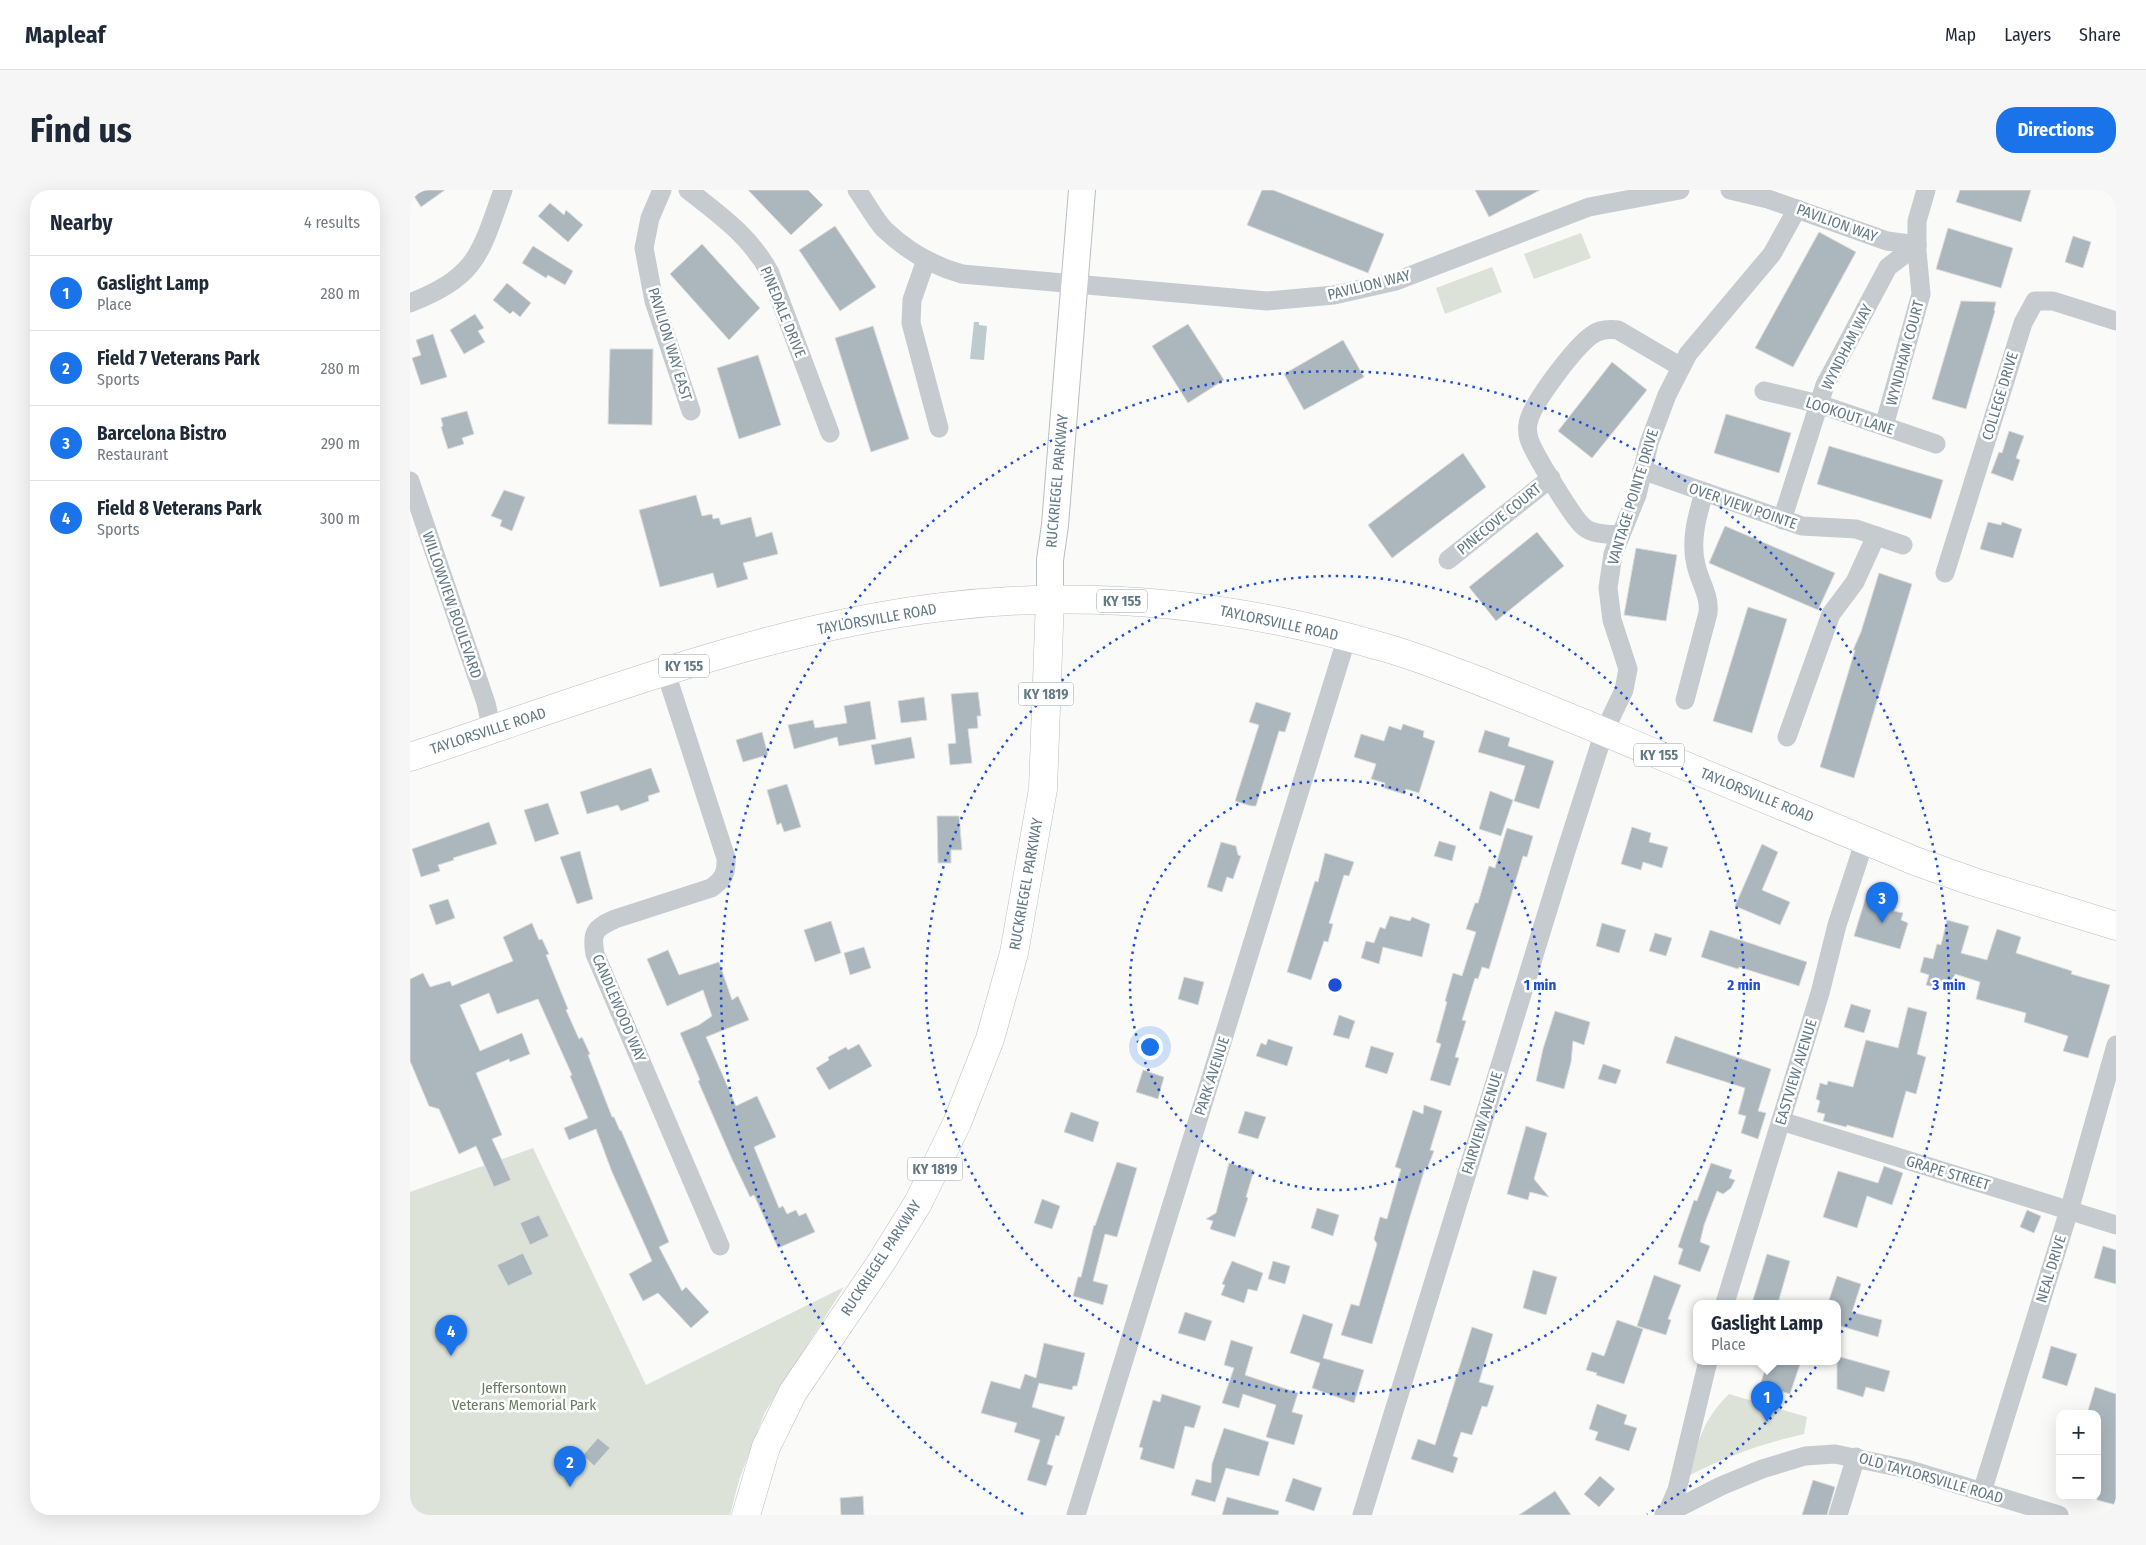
<!DOCTYPE html>
<meta charset="utf-8">
<style>
:root{--surface:#fff;--page:#f6f6f7;--text:#1f2937;--muted:#747a83;--line:#e0e1e3;--accent:#1a73e8}
body{margin:0;font-family:"Fira Sans Condensed",sans-serif;background:var(--page);color:var(--text)}
.controls{position:absolute;right:15px;bottom:15px;display:grid;overflow:hidden;border-radius:10px;box-shadow:0 5px 20px #0002}
.controls button{width:45px;height:45px;display:grid;place-items:center;padding:0;border:0;border-bottom:1px solid var(--line);background:var(--surface);color:var(--text);font:25px sans-serif}
.you{position:absolute;left:739px;top:856px;width:18px;height:18px;margin:-12px;border:4px solid #fff;border-radius:50%;background:#1a73e8;box-shadow:0 0 0 8px #1a73e833}
.badge{display:grid;place-items:center;width:32px;height:32px;border-radius:50%;background:var(--accent);color:#fff;font-size:16px;font-weight:700}
.pin{position:absolute;translate:-50% -41px;filter:drop-shadow(0 1px 2px #0008)}
.pin::after{content:'';position:absolute;top:26px;width:18px;height:15px;background:inherit;clip-path:polygon(0 0,100% 0,50% 100%)}
.popup{position:absolute;left:1283px;top:1110px;width:148px;height:65px;box-sizing:border-box;display:grid;place-content:center;border-radius:10px;background:var(--surface);filter:drop-shadow(0 1px 4px #0005);font-size:16px;white-space:nowrap;color:var(--muted)}
.popup b{font-size:19px;color:var(--text)}
.popup::after{content:'';position:absolute;left:50%;top:100%;margin-left:-10px;border:10px solid transparent;border-top-color:var(--surface)}
.list{margin:0;padding:0;list-style:none}
h2{display:flex;justify-content:space-between;align-items:center;height:65px;margin:0;padding:0 20px;font-size:21px}
h2 small{font-size:16px;font-weight:400;color:var(--muted)}
.list li{display:grid;grid-template-columns:32px 1fr auto;gap:15px;align-items:center;box-sizing:border-box;height:75px;padding:0 20px;border-top:1px solid var(--line)}
.list b{display:block;font-size:19px;white-space:nowrap}
.list p{margin:0;font-size:16px;white-space:nowrap;color:var(--muted)}
.list em{font-size:16px;font-style:normal;color:var(--muted)}
.map{position:relative;flex:none;width:1706px;height:1325px;overflow:hidden;border-radius:20px}
header{display:flex;align-items:center;gap:30px;box-sizing:border-box;height:70px;padding:0 25px;background:var(--surface);border-bottom:1px solid var(--line)}
header strong{font-size:24px}
nav{display:flex;gap:28px;margin-inline-start:auto;font-size:18px}
.intro{display:flex;align-items:center;justify-content:space-between;box-sizing:border-box;height:120px;padding:0 30px}
h1{margin:0;font-size:35px}
.button{padding:12px 22px;border-radius:20px;background:var(--accent);color:#fff;font-size:18px;font-weight:700}
main{display:flex;gap:30px;padding:0 30px}
aside{flex:1;background:var(--surface);border-radius:20px;box-shadow:0 5px 20px #0002}
.map>svg:first-child{display:block}
.green{fill:#dce2d8}
.water{fill:#bdcbce}
.building{fill:#abb7bc;stroke:#dcdcda}
.lines{fill:none;stroke-linecap:round;stroke-linejoin:round}
.secondary-casing{stroke:#b7bfc3;stroke-width:28}
.primary-casing{stroke:#b8bec2;stroke-width:29}
.street{stroke:#c5cbce;stroke-width:19}
.secondary{stroke:#fff;stroke-width:26}
.primary{stroke:#fff;stroke-width:28}
.ring{fill:none;stroke:#1d4ed8;stroke-width:2.5;stroke-dasharray:2.5 5}
.labels{text-anchor:middle;dominant-baseline:central;stroke-width:5;stroke-linejoin:round;paint-order:stroke}
.shield{fill:#fff;stroke:#92a1aa;stroke-width:1}
.shield-label{font-size:14px;font-weight:bold;fill:#637985}
.street-label{font-size:15px;fill:#637985;stroke:#fff}
.park-label{font-size:15px;fill:#697b62;stroke:#fff}
.centre{fill:#1d4ed8;stroke:#fff;stroke-width:2.5}
.ring-label{font-size:15px;text-anchor:middle;font-weight:bold;fill:#1d4ed8;stroke:#fff;stroke-width:5;stroke-linejoin:round;paint-order:stroke}
</style>
<header>
<strong>Mapleaf</strong>
<nav><a>Map</a><a>Layers</a><a>Share</a></nav>
</header>
<div class="intro"><h1>Find us</h1><a class="button">Directions</a></div>
<main>
<aside>
<h2>Nearby<small>4 results</small></h2>
<ul class="list">
<li><span class="badge">1</span><div><b>Gaslight Lamp</b><p>Place</p></div><em>280 m</em></li>
<li><span class="badge">2</span><div><b>Field 7 Veterans Park</b><p>Sports</p></div><em>280 m</em></li>
<li><span class="badge">3</span><div><b>Barcelona Bistro</b><p>Restaurant</p></div><em>290 m</em></li>
<li><span class="badge">4</span><div><b>Field 8 Veterans Park</b><p>Sports</p></div><em>300 m</em></li>
</ul>
</aside>
<div class="map">
<svg width="1706" height="1325" viewBox="0 0 1706 1325">
<rect width="100%" height="100%" fill="#fafaf8"/>
<g class="green">
<path d="M1171,43L1181,68L1124,89L1114,64Z"/>
<path d="M1082,77L1092,102L1035,124L1026,98Z"/>
<path d="M123,958L236,1195L434,1097L355,1222L329,1290L320,1325H0V1002Z"/>
<path d="M1319,1204L1397,1227L1394,1244C1350,1254 1318,1266 1278,1286C1289,1250 1292,1231 1319,1204Z"/>
</g>
<path class="water" d="M564,132H569V135L577,136L574,170L560,169Z"/>
<g class="building">
<path d="M0,0H35L11,17Z"/>
<path d="M338,0H398L413,15L381,45Z"/>
<path d="M852,0H863L974,44L958,83L837,35Z"/>
<path d="M1065,0H1130L1079,27Z"/>
<path d="M1550,0H1621L1611,32L1546,12Z"/>
<path d="M140,13L154,25L156,20L173,35L158,52L128,26Z"/>
<path d="M425,36L466,97L430,121L389,60Z"/>
<path d="M1538,38L1603,58L1591,98L1526,79Z"/>
<path d="M1409,42L1446,62L1383,177L1345,158Z"/>
<path d="M1663,46L1681,52L1673,78L1655,72Z"/>
<path d="M292,54L350,118L319,150L260,84Z"/>
<path d="M123,56L163,81L155,95L138,85L136,88L112,73Z"/>
<path d="M97,93L121,113L110,127L103,121L100,124L83,110Z"/>
<path d="M1551,111L1586,112L1584,120L1585,121L1556,219L1522,209Z"/>
<path d="M65,124L74,138L68,141L75,152L54,164L40,140Z"/>
<path d="M778,134L814,190L778,213L742,156Z"/>
<path d="M463,136L499,249L461,262L425,148Z"/>
<path d="M23,144L37,187L11,195L2,168L11,165L6,150Z"/>
<path d="M933,150L954,187L894,220L874,184Z"/>
<path d="M200,159H243L242,235L198,234Z"/>
<path d="M348,165L371,235L329,249L307,178Z"/>
<path d="M1202,172L1237,200L1182,268L1148,241Z"/>
<path d="M57,221L64,244L52,248L54,254L38,259L31,237L33,236L31,228Z"/>
<path d="M1316,224L1381,243L1369,283L1304,263Z"/>
<path d="M1599,241L1614,246L1606,268L1610,270L1603,291L1581,283L1589,262L1592,263Z"/>
<path d="M1419,256L1533,290L1521,329L1407,294Z"/>
<path d="M1053,263L1076,297L982,368L958,335Z"/>
<path d="M94,300L115,307L102,341L90,336L92,330L81,326Z"/>
<path d="M286,305L292,326L302,324L303,329L309,328L311,335L341,327L346,347L362,342L368,364L333,373L338,389L307,398L303,383L250,397L229,320Z"/>
<path d="M1578,332L1591,335L1592,332L1612,339L1603,368L1570,359Z"/>
<path d="M1315,336L1425,383L1408,420L1299,373Z"/>
<path d="M1127,342L1154,376L1086,431L1059,397Z"/>
<path d="M1226,358L1267,365L1256,431L1214,425Z"/>
<path d="M1469,383L1502,394L1444,588L1410,577L1445,460H1443L1451,442Z"/>
<path d="M1338,417L1377,429L1342,543L1303,531Z"/>
<path d="M568,502L571,526H567L568,538L558,539L562,573L540,575L538,554L546,553L541,504Z"/>
<path d="M514,507L517,530L491,533L488,511Z"/>
<path d="M460,511L466,549L429,556L427,547L384,559L378,535L403,530L405,538L437,533L434,516Z"/>
<path d="M846,512L881,523L875,542L869,541L846,616H841L825,611L849,535L839,532Z"/>
<path d="M993,534L1014,541L1013,547L1025,551L1009,603L996,599L994,604L974,598L975,593L961,589L966,574L944,567L951,544L974,551L979,536L991,540Z"/>
<path d="M1075,540L1100,548L1098,556L1144,571L1129,619L1104,611L1115,576L1068,562Z"/>
<path d="M352,542L358,565L333,572L326,550Z"/>
<path d="M501,547L505,568L465,575L461,555Z"/>
<path d="M241,578L250,602L238,606L239,611L211,621L208,615L177,624L170,602Z"/>
<path d="M377,594L391,637L374,642L371,633L367,635L357,600Z"/>
<path d="M1080,601L1103,610L1091,646L1069,639Z"/>
<path d="M138,613L149,644L125,652L114,620Z"/>
<path d="M527,626H549L552,660H541V673H528Z"/>
<path d="M79,632L87,654L43,668L44,670L28,675L30,681L11,687L2,659Z"/>
<path d="M1222,637L1241,643L1239,652L1258,657L1252,678L1233,672L1231,680L1211,674Z"/>
<path d="M1097,638L1123,646L1117,667L1113,666L1079,779L1072,777L1068,789L1065,788L1052,830L1056,831L1045,867L1049,868L1040,896L1020,890L1031,854L1026,852L1037,812L1035,811L1043,783L1052,786L1066,742L1056,739L1065,713H1068L1079,676L1085,678Z"/>
<path d="M1029,651L1046,656L1042,671L1024,666Z"/>
<path d="M811,652L826,656L828,665L831,666L823,689L817,687L812,702L797,697Z"/>
<path d="M1352,654L1368,662L1352,700L1380,712L1370,735L1325,716Z"/>
<path d="M170,661L183,709L167,714L150,667Z"/>
<path d="M915,663L944,672L939,686L934,685L919,733L923,734L918,752L914,751L901,790L877,782L905,691L908,692Z"/>
<path d="M1458,700L1474,704L1472,712L1486,716L1484,721L1493,723L1491,730L1498,733L1490,759L1444,746Z"/>
<path d="M38,709L45,728L26,735L19,715Z"/>
<path d="M980,726L1000,731L1002,727L1020,734L1012,767L973,757L969,774L951,768L956,751L964,753L970,737L975,739Z"/>
<path d="M1537,730L1559,736L1551,763L1577,770L1587,739L1611,747L1606,763L1662,781L1661,784L1700,795L1678,868L1653,861L1658,846L1614,832L1616,823L1566,809L1570,792L1545,784L1541,802L1516,795L1519,785L1510,782L1514,767L1523,769L1527,754L1531,755Z"/>
<path d="M421,731L431,763L405,772L394,740Z"/>
<path d="M122,733L129,750L132,749L139,764L136,765L158,819L156,820L169,849L172,847L180,864L178,865L202,927H204L210,941L211,940L259,1052L249,1057L272,1101L276,1097L299,1122L281,1138L248,1103L233,1111L219,1084L242,1071L202,982L186,939L159,950L154,938L178,928L160,886L162,885L128,809L87,824L79,803L50,815L70,861L112,843L120,864L100,872L99,869L66,883L92,945L82,949L101,990L84,997L66,956L49,964L29,919L19,916L0,871V789L13,783L20,797L40,791L42,796L103,771L93,747Z"/>
<path d="M1192,733L1216,740L1209,763L1186,756Z"/>
<path d="M1300,740L1397,772L1389,796L1329,777L1328,779L1291,767Z"/>
<path d="M1245,743L1262,748L1256,766L1239,761Z"/>
<path d="M454,757L461,778L440,785L434,763Z"/>
<path d="M258,760L269,785L309,772L322,810L328,806L339,830L296,847L326,916L347,906L366,947L344,957L369,1018L373,1016L377,1024L386,1020L389,1026L396,1023L405,1042L368,1058L344,1005L340,1007L321,967L288,891L290,890L270,843L289,835L302,826L293,800L257,816L237,769Z"/>
<path d="M774,787L794,792L788,815L768,809Z"/>
<path d="M1441,814L1461,820L1454,843L1434,837Z"/>
<path d="M1498,817L1517,822L1507,864L1516,867L1506,904L1496,901L1483,948L1437,935L1436,937L1413,931L1415,924L1407,922L1410,911L1406,909L1410,893L1417,895L1418,891L1443,897L1456,850L1488,858Z"/>
<path d="M1145,821L1180,832L1174,855L1163,851L1161,872L1154,899L1126,891L1133,859Z"/>
<path d="M929,825L945,831L939,849L923,845Z"/>
<path d="M1265,846L1361,879L1348,921L1356,923L1348,949L1331,943L1336,926L1328,924L1335,898L1256,873Z"/>
<path d="M858,849L883,857L877,876L846,866L851,853L856,855Z"/>
<path d="M449,854L462,876L419,900L406,878L419,870L418,867L436,857L438,860Z"/>
<path d="M961,856L984,863L977,884L955,877Z"/>
<path d="M1193,874L1211,880L1206,894L1188,889Z"/>
<path d="M733,880L754,887L748,909L726,902Z"/>
<path d="M1014,915L1032,921L1020,960L1024,961L1017,979L1015,978L1001,1023L962,1154L931,1145L941,1114L949,1116L967,1054L964,1049L970,1027L977,1029L991,979L985,977L1003,920L1013,924Z"/>
<path d="M835,921L856,927L848,949L828,943Z"/>
<path d="M661,922L689,932L683,952L654,942Z"/>
<path d="M1116,936L1137,943L1124,989L1139,1007L1120,1002L1118,1010L1097,1004Z"/>
<path d="M707,972L727,978L707,1047L695,1044L683,1091L698,1095L693,1115L663,1106L668,1087H671L684,1035L685,1036Z"/>
<path d="M819,973L844,980L836,1007L838,1008L825,1047L800,1039L803,1031L796,1029L806,1023Z"/>
<path d="M1301,973L1322,980L1319,988L1325,990L1321,998L1313,1004L1307,1001L1294,1035L1290,1052L1300,1056L1290,1082L1268,1074L1273,1059L1268,1057L1284,1010L1287,1011Z"/>
<path d="M1474,976L1493,983L1482,1015L1457,1006L1447,1038L1413,1027L1428,981L1468,993Z"/>
<path d="M632,1009L650,1016L642,1039L624,1033Z"/>
<path d="M907,1018L929,1025L923,1046L901,1038Z"/>
<path d="M1617,1020L1631,1026L1624,1043L1610,1037Z"/>
<path d="M129,1025L139,1046L120,1055L110,1033Z"/>
<path d="M1693,1056L1706,1060V1094L1684,1088Z"/>
<path d="M113,1063L123,1084L98,1096L87,1075Z"/>
<path d="M1357,1064L1380,1071L1368,1113H1342Z"/>
<path d="M822,1071L853,1083L847,1101L838,1099L834,1113L811,1105L815,1095L812,1094Z"/>
<path d="M863,1071L880,1076L875,1094L858,1089Z"/>
<path d="M1123,1080L1147,1087L1136,1125L1113,1118Z"/>
<path d="M1244,1085L1271,1095L1258,1129L1261,1130L1256,1145L1227,1136Z"/>
<path d="M1427,1086L1451,1094L1442,1122L1472,1130L1468,1147L1427,1135V1113H1418Z"/>
<path d="M775,1122L802,1131L795,1151L768,1143Z"/>
<path d="M893,1124L923,1134L913,1168L954,1180L944,1213L902,1198L910,1173L880,1163Z"/>
<path d="M1207,1130L1233,1139L1214,1194L1186,1185L1187,1183L1176,1180L1182,1162L1194,1166Z"/>
<path d="M1062,1137L1083,1144L1069,1192L1084,1196L1077,1217L1072,1216L1062,1245L1051,1242L1043,1266L1048,1268L1043,1283L1001,1269L1008,1249L1025,1255Z"/>
<path d="M821,1150L843,1157L835,1185L888,1203L882,1222L893,1225L884,1255L856,1247L866,1215L833,1204L829,1218L812,1213L824,1178L814,1175Z"/>
<path d="M634,1153L675,1163L667,1196H663L662,1200L629,1193L622,1217L655,1227L649,1246L646,1245L637,1274L643,1276L636,1296L617,1290L630,1250L604,1242L607,1233L571,1223L581,1191L610,1199L615,1184L626,1188Z"/>
<path d="M1641,1156L1667,1164L1657,1196L1632,1188Z"/>
<path d="M1427,1166L1480,1181L1474,1202L1456,1197L1453,1207L1427,1199Z"/>
<path d="M1358,1171H1391L1380,1204L1350,1195Z"/>
<path d="M1685,1197L1706,1204V1315L1687,1310V1224H1677Z"/>
<path d="M752,1204L791,1216L784,1238L775,1236L764,1279L730,1269L733,1258L729,1257L743,1210L750,1212Z"/>
<path d="M1187,1214L1217,1225L1214,1234L1227,1238L1219,1261L1185,1250L1188,1242L1179,1239Z"/>
<path d="M814,1238L859,1252L849,1286L816,1278L805,1312L781,1305L786,1289L801,1293L802,1274Z"/>
<path d="M188,1248L200,1258L184,1276L173,1265Z"/>
<path d="M1190,1286L1205,1299L1189,1317L1174,1304Z"/>
<path d="M883,1288L912,1298L904,1321L875,1311Z"/>
<path d="M1403,1290L1425,1297L1417,1325H1392Z"/>
<path d="M1145,1301L1161,1325H1109Z"/>
<path d="M453,1306L454,1325H431L430,1308Z"/>
<path d="M817,1307L869,1321L868,1325H812Z"/>
</g>
<g class="lines">
<g class="secondary-casing">
<path id="secondary" d="M640,409V370L645,335L672,0"/>
</g>
<g class="primary-casing">
<g id="primary">
<path d="M0,567C173,510 351,439 532,417C679,399 827,414 969,456C1000,464 1029,476 1059,487C1120,511 1181,536 1242,562C1329,598 1417,634 1505,671L1564,692L1706,736"/>
<path d="M336,1325L356,1257L383,1202L472,1071L508,1013L547,933L580,849L604,763L633,599L640,409"/>
</g>
</g>
<g class="street">
<path d="M252,0L240,28L234,58L244,111L281,221"/>
<path d="M278,0C310,25 340,46 360,83L420,243"/>
<path d="M447,0C456,12 464,28 474,39C496,60 523,76 552,84L857,111L924,105L986,91L1179,17L1270,0"/>
<path d="M1320,0L1358,9L1477,51L1507,55"/>
<path d="M516,70L502,110L501,133L529,238"/>
<path d="M0,113C68,86 70,64 93,0"/>
<path d="M1354,201L1409,214L1526,254"/>
<path d="M1474,236L1511,104L1507,61V31L1516,0"/>
<path d="M1232,280L1392,336L1446,339L1493,355"/>
<path d="M0,291L76,513L82,540"/>
<path d="M1372,330L1415,195L1478,77L1507,55"/>
<path d="M1211,345C1199,344 1183,345 1174,337C1164,330 1123,262 1119,249C1118,245 1117,238 1118,234C1120,215 1166,156 1182,145C1190,139 1199,139 1208,140L1271,177"/>
<path d="M1038,370L1141,288"/>
<path d="M1535,383L1613,133L1625,111H1643L1706,131"/>
<path d="M256,483L316,668C317,683 313,690 301,698L205,729C185,738 181,742 185,764L310,1056"/>
<path d="M1275,510L1298,423C1300,405 1290,393 1286,375C1280,351 1287,326 1294,303"/>
<path d="M1377,547L1421,424L1445,392L1466,346"/>
<path d="M1371,931L1706,1035"/>
<path d="M1315,1113L1410,803L1427,735L1455,650"/>
<path d="M1572,1302L1661,1014L1706,855"/>
<path d="M1257,1323L1267,1300L1298,1171"/>
<path d="M666,1325L937,447"/>
<path d="M952,1325L1156,661L1194,542L1214,500L1218,479L1202,430L1198,398L1203,364L1227,305L1239,253L1257,205L1278,164L1362,64L1387,19"/>
<path d="M1254,1325L1311,1296L1352,1279L1395,1266L1425,1264L1497,1279L1649,1325"/>
<path d="M1428,1325L1446,1267"/>
</g>
<use href="#secondary" class="secondary"/>
<use href="#primary" class="primary"/>
</g>
<g class="ring">
<circle cx="925" cy="795" r="205"/>
<circle cx="925" cy="795" r="409"/>
<path d="M613 1324A614 614 0 1 1 1237 1324"/>
</g>
<g class="labels">
<g class="shield">
<rect x="687" y="399.5" width="50" height="23" rx="4"/>
<rect x="249" y="464.5" width="50" height="23" rx="4"/>
<rect x="608.5" y="492.5" width="55" height="23" rx="4"/>
<rect x="1224" y="553.5" width="50" height="23" rx="4"/>
<rect x="497.5" y="967.5" width="55" height="23" rx="4"/>
</g>
<g class="shield-label">
<text x="712" y="411">KY 155</text>
<text x="274" y="476">KY 155</text>
<text x="636" y="504">KY 1819</text>
<text x="1249" y="565">KY 155</text>
<text x="525" y="979">KY 1819</text>
</g>
<g class="street-label">
<text transform="translate(1427 33) rotate(20)">PAVILION WAY</text>
<text transform="translate(959 95) rotate(-14)">PAVILION WAY</text>
<text transform="translate(373 122) rotate(68)">PINEDALE DRIVE</text>
<text transform="translate(260 154) rotate(73)">PAVILION WAY EAST</text>
<text transform="translate(1437 157) rotate(-63)">WYNDHAM WAY</text>
<text transform="translate(1495 163) rotate(-75)">WYNDHAM COURT</text>
<text transform="translate(1590 206) rotate(-73)">COLLEGE DRIVE</text>
<text transform="translate(1440 226) rotate(18)">LOOKOUT LANE</text>
<text transform="translate(647 291) rotate(-85)">RUCKRIEGEL PARKWAY</text>
<text transform="translate(1223 307) rotate(-73)">VANTAGE POINTE DRIVE</text>
<text transform="translate(1333 316) rotate(19)">OVER VIEW POINTE</text>
<text transform="translate(1089 329) rotate(-39)">PINECOVE COURT</text>
<text transform="translate(42 415) rotate(71)">WILLOWVIEW BOULEVARD</text>
<text transform="translate(467 429) rotate(-10)">TAYLORSVILLE ROAD</text>
<text transform="translate(869 433) rotate(12)">TAYLORSVILLE ROAD</text>
<text transform="translate(78 541) rotate(-18)">TAYLORSVILLE ROAD</text>
<text transform="translate(1347 605) rotate(22)">TAYLORSVILLE ROAD</text>
<text transform="translate(616 694) rotate(-80)">RUCKRIEGEL PARKWAY</text>
<text transform="translate(209 818) rotate(67)">CANDLEWOOD WAY</text>
<text transform="translate(1386 882) rotate(-73)">EASTVIEW AVENUE</text>
<text transform="translate(802 886) rotate(-72)">PARK AVENUE</text>
<text transform="translate(1072 933) rotate(-73)">FAIRVIEW AVENUE</text>
<text transform="translate(1538 983) rotate(17)">GRAPE STREET</text>
<text transform="translate(471 1068) rotate(-57)">RUCKRIEGEL PARKWAY</text>
<text transform="translate(1641 1079) rotate(-73)">NEAL DRIVE</text>
<text transform="translate(1521 1288) rotate(16)">OLD TAYLORSVILLE ROAD</text>
</g>
<g class="park-label">
<text x="114" y="1198">Jeffersontown<tspan x="114" dy="17">Veterans Memorial Park</tspan></text>
</g>
</g>
<circle cx="925" cy="795" r="8" class="centre"/>
<g class="ring-label">
<text x="1130" y="800">1 min</text>
<text x="1334" y="800">2 min</text>
<text x="1539" y="800">3 min</text>
</g>
</svg>
<div class="controls">
<button>+</button>
<button>−</button>
</div>
<div class="you"></div>
<div class="pin badge" style="left:1357px;top:1232px">1</div>
<div class="popup"><b>Gaslight Lamp</b>Place</div>
<div class="pin badge" style="left:160px;top:1297px">2</div>
<div class="pin badge" style="left:1472px;top:733px">3</div>
<div class="pin badge" style="left:41px;top:1166px">4</div>
</div>
</main>
